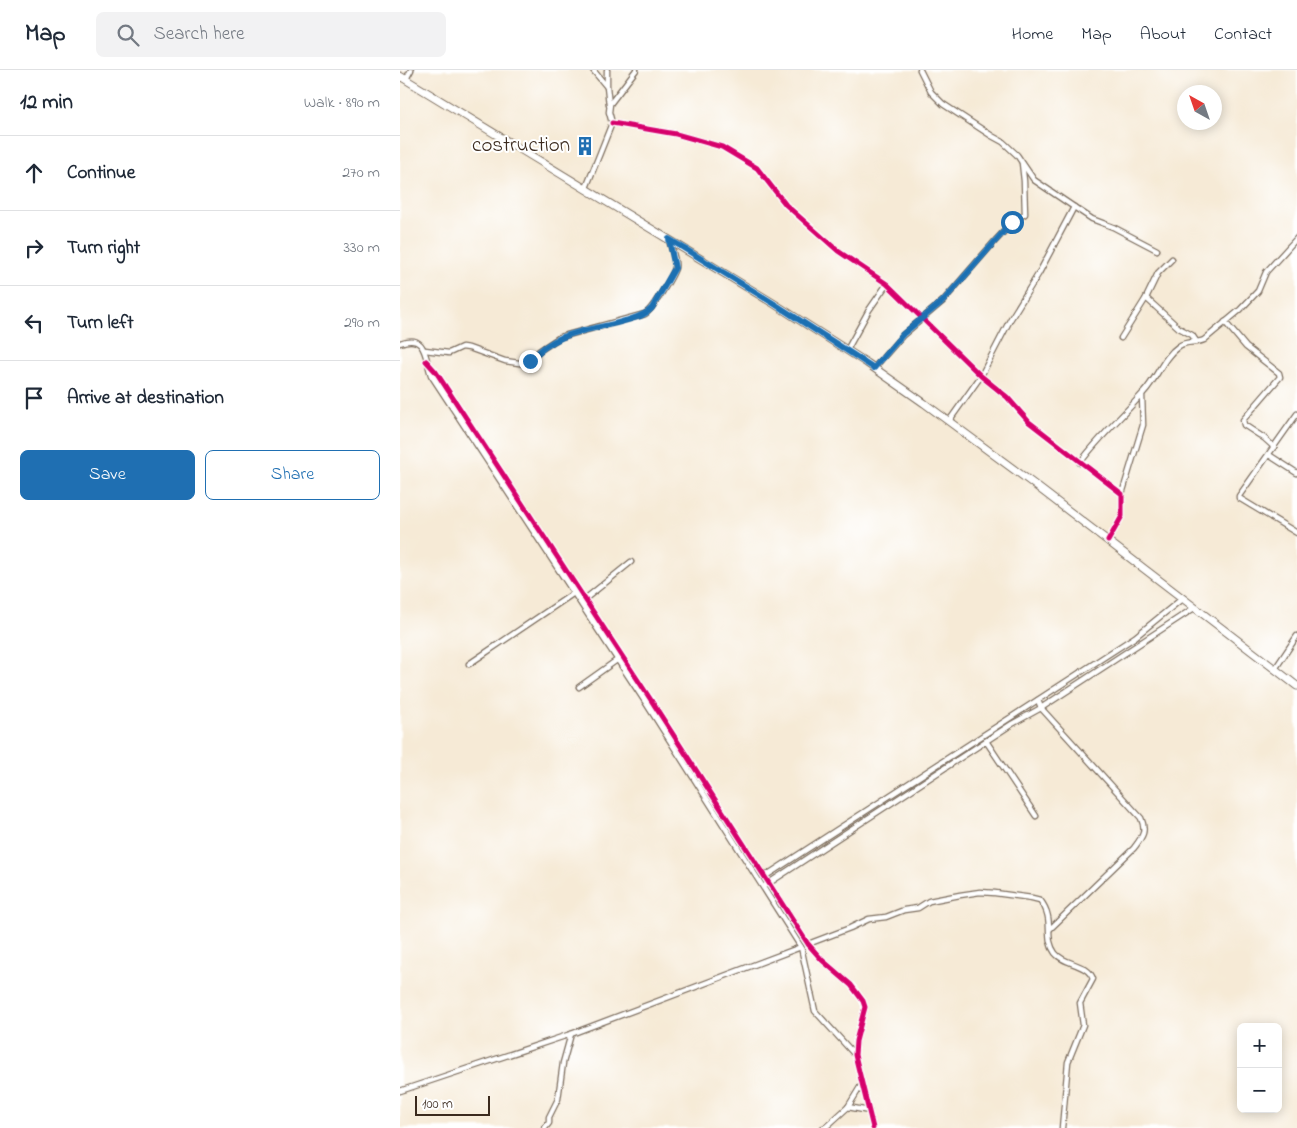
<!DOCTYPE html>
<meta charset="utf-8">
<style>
:root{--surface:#fff;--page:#f2f2f3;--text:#1f2937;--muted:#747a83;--line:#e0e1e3;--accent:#1f6fb2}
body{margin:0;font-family:"Indie Flower",sans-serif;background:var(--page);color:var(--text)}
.controls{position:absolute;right:15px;bottom:15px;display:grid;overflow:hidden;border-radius:8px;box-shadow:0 2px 12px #0003}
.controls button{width:45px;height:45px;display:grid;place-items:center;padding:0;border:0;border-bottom:1px solid var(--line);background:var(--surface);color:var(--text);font:25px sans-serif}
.compass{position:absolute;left:777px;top:15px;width:45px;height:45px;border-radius:50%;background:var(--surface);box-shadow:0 2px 12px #0003;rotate:320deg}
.scale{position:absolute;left:15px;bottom:12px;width:75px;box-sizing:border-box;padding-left:5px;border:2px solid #3b2a1e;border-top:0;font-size:14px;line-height:18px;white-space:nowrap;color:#3b2a1e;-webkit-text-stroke:4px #fff;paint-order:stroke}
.stop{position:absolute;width:15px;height:15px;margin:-11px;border:4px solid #1f6fb2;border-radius:50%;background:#fff}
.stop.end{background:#1f6fb2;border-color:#fff;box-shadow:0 1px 5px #0008}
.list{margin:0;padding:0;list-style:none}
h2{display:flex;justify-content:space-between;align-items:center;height:65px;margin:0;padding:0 20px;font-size:21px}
h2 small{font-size:16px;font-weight:400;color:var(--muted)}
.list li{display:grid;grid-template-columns:32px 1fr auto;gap:15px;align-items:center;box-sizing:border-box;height:75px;padding:0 20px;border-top:1px solid var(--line)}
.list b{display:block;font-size:19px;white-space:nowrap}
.list em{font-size:16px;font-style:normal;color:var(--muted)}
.actions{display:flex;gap:10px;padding:15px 20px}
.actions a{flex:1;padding:11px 0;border:1px solid var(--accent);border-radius:8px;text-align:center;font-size:18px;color:var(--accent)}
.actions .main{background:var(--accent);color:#fff}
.icon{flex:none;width:28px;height:28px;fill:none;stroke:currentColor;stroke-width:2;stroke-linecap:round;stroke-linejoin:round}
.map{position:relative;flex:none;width:897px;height:1058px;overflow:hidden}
header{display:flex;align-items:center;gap:30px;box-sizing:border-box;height:70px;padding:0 25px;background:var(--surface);border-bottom:1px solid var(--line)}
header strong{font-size:24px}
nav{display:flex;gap:28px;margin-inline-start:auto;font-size:18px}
.search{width:350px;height:45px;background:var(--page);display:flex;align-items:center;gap:12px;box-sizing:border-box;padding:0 18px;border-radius:8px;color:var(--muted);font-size:19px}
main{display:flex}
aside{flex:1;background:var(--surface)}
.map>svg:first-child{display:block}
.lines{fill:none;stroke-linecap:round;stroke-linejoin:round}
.street-casing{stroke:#7c6d5e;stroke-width:7}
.primary-casing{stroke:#7c6d5e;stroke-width:9}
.street{stroke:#fff;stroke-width:4.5}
.primary{stroke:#fff;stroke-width:7}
.cycleway-casing{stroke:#fff;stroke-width:8}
.cycleway{stroke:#d6006c;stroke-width:5}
.route{stroke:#1f6fb2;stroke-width:6}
.labels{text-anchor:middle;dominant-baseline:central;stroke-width:4;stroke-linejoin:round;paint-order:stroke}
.poi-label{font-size:21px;fill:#3b2a1e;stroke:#fff;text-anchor:end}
</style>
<header>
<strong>Map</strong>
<div class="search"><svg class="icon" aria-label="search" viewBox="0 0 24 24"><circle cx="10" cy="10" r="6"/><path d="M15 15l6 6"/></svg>Search here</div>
<nav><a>Home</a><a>Map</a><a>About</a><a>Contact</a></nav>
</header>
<main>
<aside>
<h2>12 min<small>Walk · 890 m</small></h2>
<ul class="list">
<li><svg class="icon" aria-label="ahead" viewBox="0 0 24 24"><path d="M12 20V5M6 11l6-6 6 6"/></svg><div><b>Continue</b></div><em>270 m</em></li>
<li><svg class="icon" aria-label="right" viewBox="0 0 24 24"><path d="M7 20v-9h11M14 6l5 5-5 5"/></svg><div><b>Turn right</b></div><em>330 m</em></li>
<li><svg class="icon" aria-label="left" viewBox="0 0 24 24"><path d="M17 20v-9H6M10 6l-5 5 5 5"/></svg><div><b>Turn left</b></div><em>290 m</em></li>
<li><svg class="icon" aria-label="arrive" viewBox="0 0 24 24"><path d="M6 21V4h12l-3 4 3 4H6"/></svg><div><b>Arrive at destination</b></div></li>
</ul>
<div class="actions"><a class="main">Save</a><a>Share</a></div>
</aside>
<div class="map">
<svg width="897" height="1058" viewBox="0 0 897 1058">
<rect width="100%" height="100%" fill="#fff"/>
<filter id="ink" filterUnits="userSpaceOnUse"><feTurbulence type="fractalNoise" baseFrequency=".02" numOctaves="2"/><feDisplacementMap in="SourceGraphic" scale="10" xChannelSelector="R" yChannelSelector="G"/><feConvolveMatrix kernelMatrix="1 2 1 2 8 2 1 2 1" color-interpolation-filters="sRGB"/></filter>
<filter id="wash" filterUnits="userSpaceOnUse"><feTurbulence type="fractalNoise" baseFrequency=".0096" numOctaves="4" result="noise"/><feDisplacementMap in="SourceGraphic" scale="20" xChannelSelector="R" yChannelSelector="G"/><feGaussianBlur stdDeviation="1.12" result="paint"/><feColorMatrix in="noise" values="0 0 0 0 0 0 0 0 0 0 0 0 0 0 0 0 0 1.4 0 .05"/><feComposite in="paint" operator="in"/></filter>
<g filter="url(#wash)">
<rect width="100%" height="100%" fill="#f6ead6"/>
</g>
<g filter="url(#ink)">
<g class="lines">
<g class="street-casing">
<g id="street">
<path d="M193,0L207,17"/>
<path d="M207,0V17L209,35"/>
<path d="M520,0L531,22L543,34L592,66L603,72L617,85L634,110L674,137L639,203L610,250L581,306L549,351"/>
<path d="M6,9L11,0"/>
<path d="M212,53L276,64L322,77L357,98L386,135L438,181L487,214L581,306L607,327L629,352L722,424V446L708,471"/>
<path d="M186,118L212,53L209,42L210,34L236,0"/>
<path d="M674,137L692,149L713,157L757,180"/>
<path d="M746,228L779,258L792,265L796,271"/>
<path d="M825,252L846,277L879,303L880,307L843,350L844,355L864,368L874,377"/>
<path d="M721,268L746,228L758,203L772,189"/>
<path d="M0,273C26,263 25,287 31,305L246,633L401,877L415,941L455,985"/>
<path d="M25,280L49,283L62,277L69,278L105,291L126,294L130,291L139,281L160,267L245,244C252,240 273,206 275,198C277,190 271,178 269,170"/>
<path d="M447,280L469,240L487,214"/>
<path d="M26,291L36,302L249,627L408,874L422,890L451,915L463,931L465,937L456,971L455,985L473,1058"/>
<path d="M474,298L503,265L543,231L595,171L617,148L625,144L624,111L622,93"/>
<path d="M897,344L839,426V428L897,463"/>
<path d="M869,385L897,403"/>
<path d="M680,393C699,367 723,346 744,322C757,308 763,287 779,276C787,270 795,274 804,270L840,240L858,221L866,202L897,168"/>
<path d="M722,424L743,355L742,325"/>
<path d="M185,529L231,492"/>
<path d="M69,594L174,523"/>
<path d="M875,599L897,566"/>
<path d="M179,617L217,590"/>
<path d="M638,630L641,638L741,748C747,762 742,767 734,778L650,859"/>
<path d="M586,671L636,746"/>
<path d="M364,807L735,567L783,528"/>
<path d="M366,815L612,654L641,638L794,538"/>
<path d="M408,874L450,858L469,849L486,847L504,840L518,838L529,831L560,825L580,822L595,823L632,828L640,830C656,850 643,867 655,883C664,895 688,893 693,909L680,933L683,955L668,992L662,1058"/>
<path d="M0,1021L171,964L401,877"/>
<path d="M448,1037L469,1041"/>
<path d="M145,1058L149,1053V1047L158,1029L163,993L171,964"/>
<path d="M423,1058L426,1057L448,1037L462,1014"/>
</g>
</g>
<g class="primary-casing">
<path id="primary" d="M0,6L373,233L467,293L524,333L631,412L897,616"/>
</g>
<use href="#street" class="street"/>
<use href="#primary" class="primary"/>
<g class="cycleway-casing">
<g id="cycleway">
<path d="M212,53L276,64L322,77L357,98L386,135L438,181L487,214L581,306L607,327L629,352L722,424V446L708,471"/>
<path d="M26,291L36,302L249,627L408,874L422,890L451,915L463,931L465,937L456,971L455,985L473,1058"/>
</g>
</g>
<use href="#cycleway" class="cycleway"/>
</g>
</g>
<g class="lines" filter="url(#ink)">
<path class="route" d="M130,291C157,259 192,261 228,250C237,247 246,245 252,238L275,198L269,169L373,233L474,298L503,264L543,231L612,152"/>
</g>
<defs>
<g id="building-bare" transform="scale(1.5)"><path d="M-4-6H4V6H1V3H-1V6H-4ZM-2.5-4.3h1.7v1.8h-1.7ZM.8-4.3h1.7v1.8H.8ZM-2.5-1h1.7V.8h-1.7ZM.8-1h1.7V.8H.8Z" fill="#1f6fb2" stroke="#fff" stroke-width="2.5" paint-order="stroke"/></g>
</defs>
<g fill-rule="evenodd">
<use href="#building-bare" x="185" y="76"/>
</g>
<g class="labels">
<g class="poi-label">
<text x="170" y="76">costruction</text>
</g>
</g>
</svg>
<div class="controls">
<button>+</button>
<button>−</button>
</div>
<svg class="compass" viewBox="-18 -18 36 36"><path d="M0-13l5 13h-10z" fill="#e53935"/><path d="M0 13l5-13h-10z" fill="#747a83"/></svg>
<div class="scale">100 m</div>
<div class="stop" style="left:612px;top:152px"></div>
<div class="stop end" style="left:130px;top:291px"></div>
</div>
</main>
